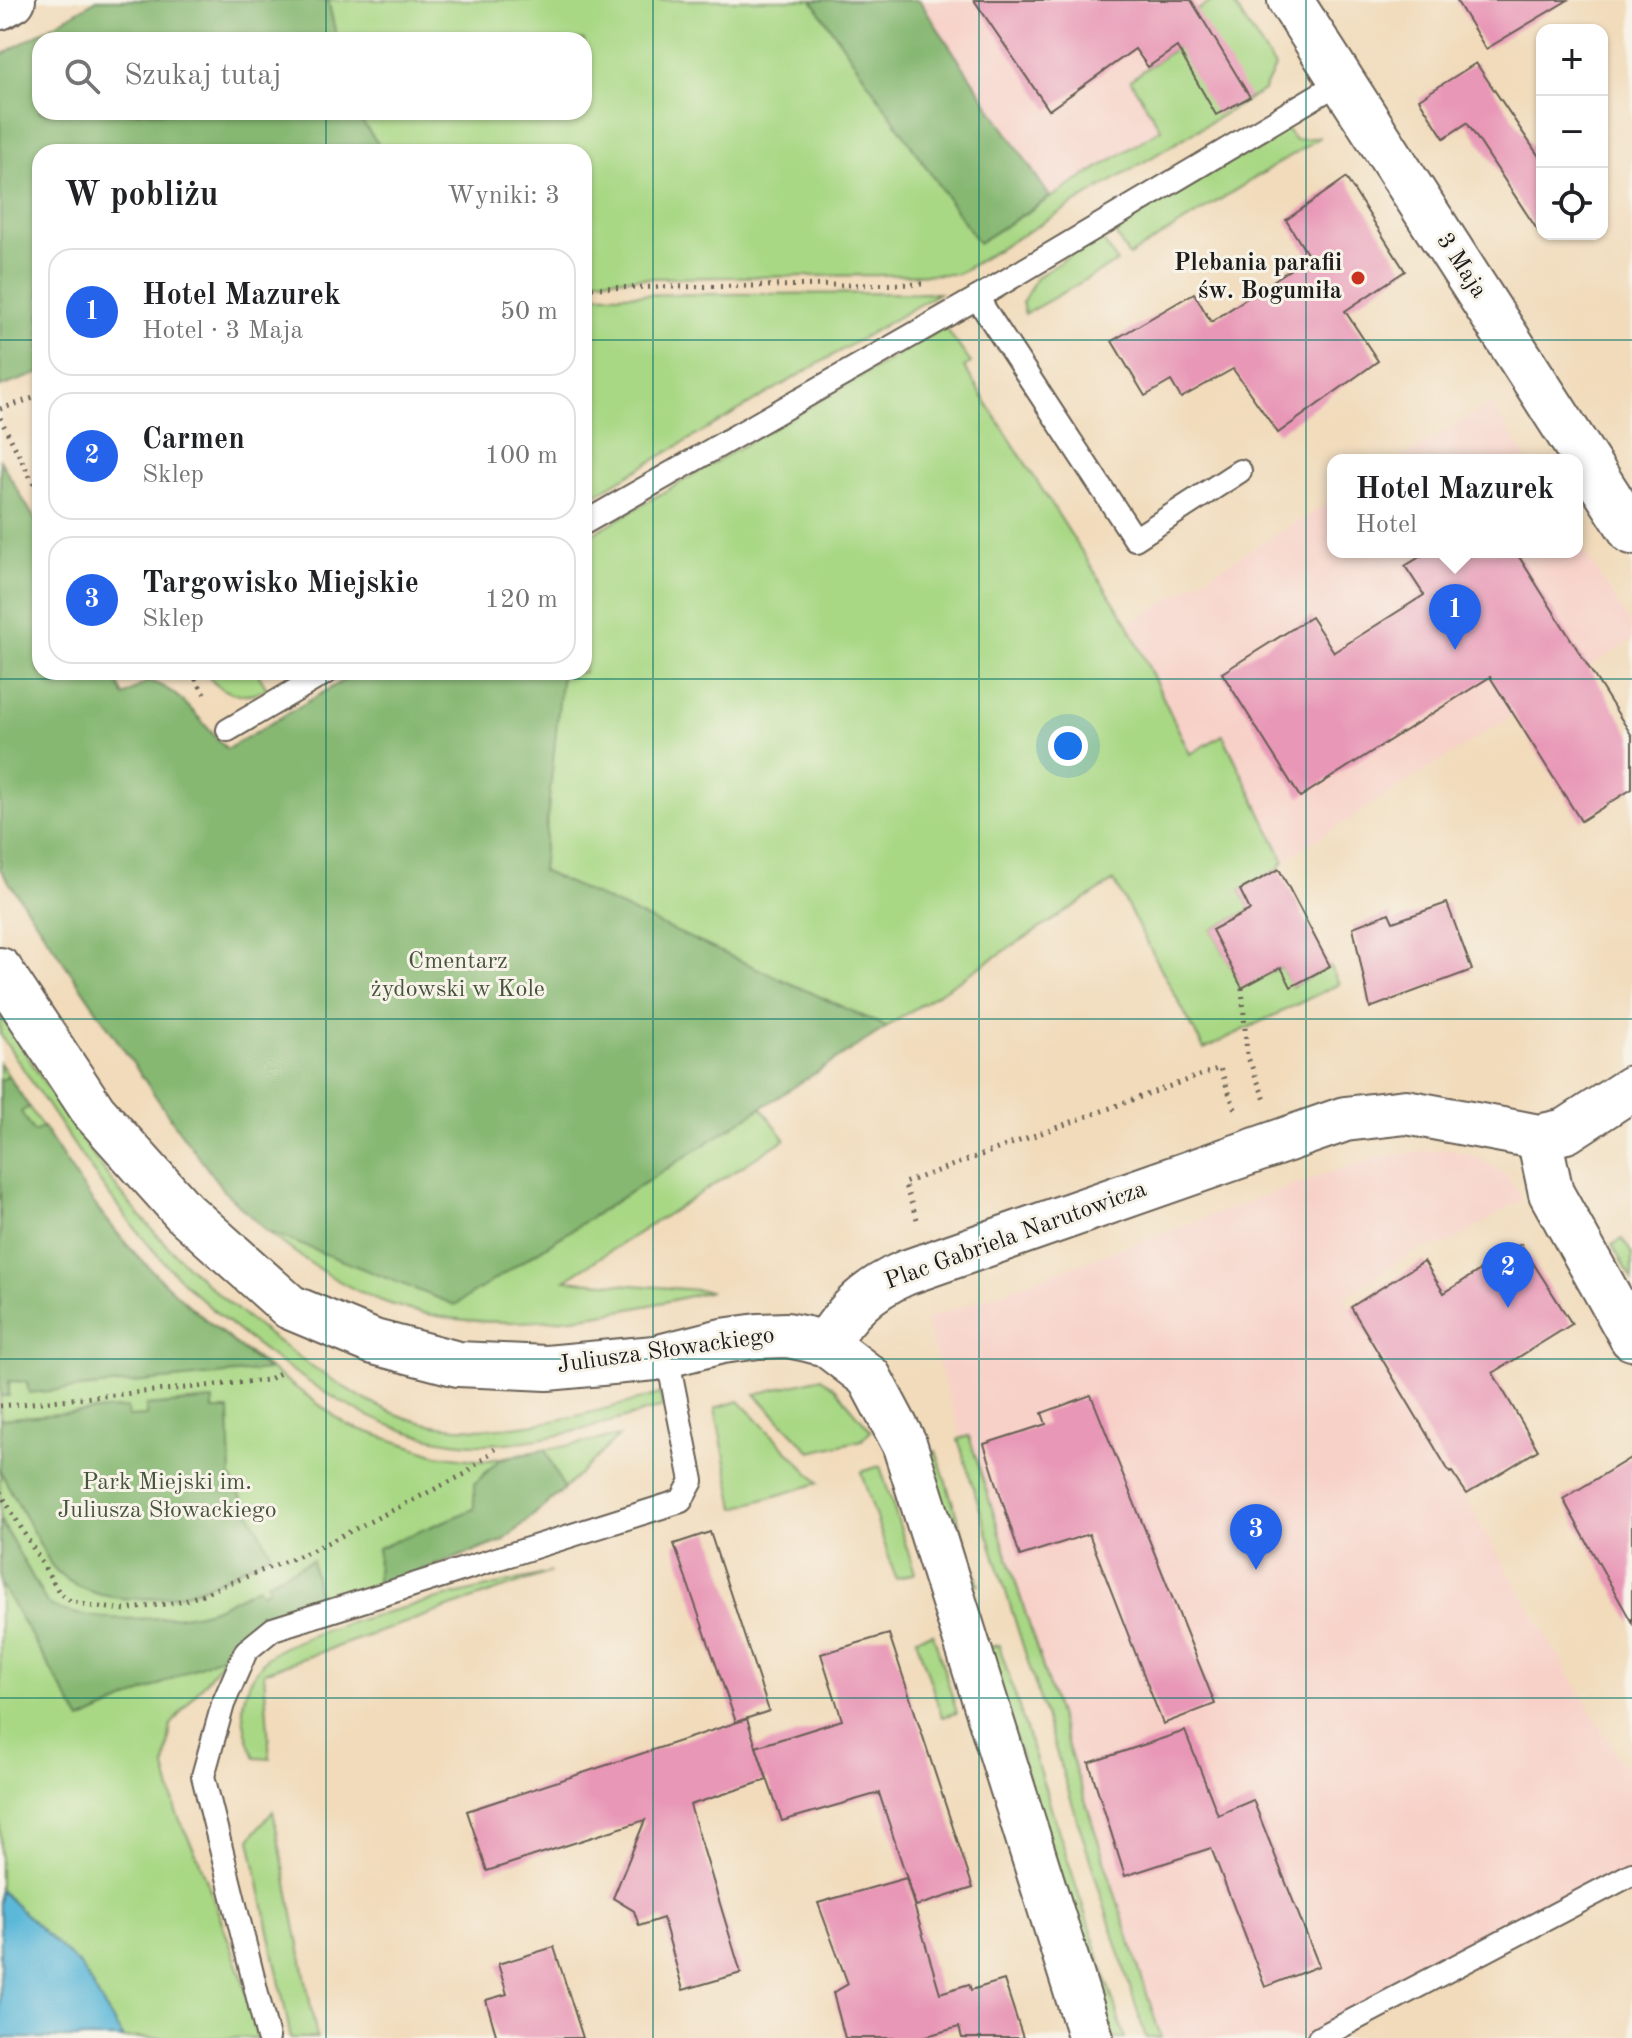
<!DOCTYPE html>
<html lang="pl">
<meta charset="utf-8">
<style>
:root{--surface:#fff;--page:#f2f2f2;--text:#202124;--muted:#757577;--line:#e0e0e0;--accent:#2563eb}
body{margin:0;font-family:"Old Standard TT",serif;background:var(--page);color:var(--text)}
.controls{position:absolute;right:24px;top:24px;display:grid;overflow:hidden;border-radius:16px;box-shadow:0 2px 6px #0004}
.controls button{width:72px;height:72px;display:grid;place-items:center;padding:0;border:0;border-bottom:2px solid var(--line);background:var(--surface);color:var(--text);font:40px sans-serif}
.you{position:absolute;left:1068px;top:746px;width:28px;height:28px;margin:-20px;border:6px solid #fff;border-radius:50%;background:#1a73e8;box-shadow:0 0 0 12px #1a73e833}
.badge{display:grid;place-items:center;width:52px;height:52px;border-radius:50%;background:var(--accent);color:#fff;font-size:26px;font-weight:700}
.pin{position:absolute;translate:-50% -66px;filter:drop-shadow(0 2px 4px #0008)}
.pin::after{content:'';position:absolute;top:42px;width:28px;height:24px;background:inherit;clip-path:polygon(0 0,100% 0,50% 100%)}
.popup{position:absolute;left:1327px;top:454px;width:256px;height:104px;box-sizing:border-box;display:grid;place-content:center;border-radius:16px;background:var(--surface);filter:drop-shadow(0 2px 6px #0005);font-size:26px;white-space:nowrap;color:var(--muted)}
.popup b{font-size:30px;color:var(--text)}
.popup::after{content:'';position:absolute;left:50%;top:100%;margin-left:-16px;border:16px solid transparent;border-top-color:var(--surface)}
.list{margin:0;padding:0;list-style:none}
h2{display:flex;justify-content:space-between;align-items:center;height:104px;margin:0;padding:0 32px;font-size:34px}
h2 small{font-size:26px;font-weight:400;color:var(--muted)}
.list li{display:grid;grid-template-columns:52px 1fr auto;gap:24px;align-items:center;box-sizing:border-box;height:128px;margin:0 16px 16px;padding:0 16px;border:2px solid var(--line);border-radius:24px}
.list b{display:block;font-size:30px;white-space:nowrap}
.list p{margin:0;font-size:26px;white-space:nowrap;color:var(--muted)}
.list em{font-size:26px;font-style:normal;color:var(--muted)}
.icon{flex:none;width:44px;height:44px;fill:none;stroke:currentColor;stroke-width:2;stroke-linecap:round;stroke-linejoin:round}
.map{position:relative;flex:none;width:1632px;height:2038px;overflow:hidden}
.search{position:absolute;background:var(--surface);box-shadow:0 2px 6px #0004;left:32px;top:32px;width:560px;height:88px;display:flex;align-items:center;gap:20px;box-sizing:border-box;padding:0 28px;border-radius:24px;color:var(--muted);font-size:30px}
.panel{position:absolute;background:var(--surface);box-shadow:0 2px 6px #0004;left:32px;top:144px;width:560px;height:536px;border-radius:24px}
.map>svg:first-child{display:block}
.built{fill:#f7d1c8}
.green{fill:#a9d885;stroke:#627a50;stroke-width:2}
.forest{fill:#86b872;stroke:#516a47;stroke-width:2}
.water{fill:#5bb8d9;stroke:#3c6a7a;stroke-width:2}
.building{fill:#e897b6}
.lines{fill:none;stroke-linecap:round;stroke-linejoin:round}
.service-casing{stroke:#675f54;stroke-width:26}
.minor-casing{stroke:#675f54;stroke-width:48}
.tertiary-casing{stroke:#675f54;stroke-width:48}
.path{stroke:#675f54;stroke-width:5;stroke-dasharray:2 6;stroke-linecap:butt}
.service{stroke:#fff;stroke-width:22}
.minor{stroke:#fff;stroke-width:44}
.tertiary{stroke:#fff;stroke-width:44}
.grid{fill:none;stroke:#0f766e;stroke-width:2;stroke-opacity:0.55}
.poi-dot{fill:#c8321e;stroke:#f7f3e8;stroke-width:3}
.labels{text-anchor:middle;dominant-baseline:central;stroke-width:6;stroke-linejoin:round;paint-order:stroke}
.poi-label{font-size:24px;font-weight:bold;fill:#1c1c1c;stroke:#f7f3e8;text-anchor:end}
.street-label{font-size:24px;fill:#1c1c1c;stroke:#f7f3e8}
.park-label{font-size:24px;fill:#46543c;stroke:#f7f3e8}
</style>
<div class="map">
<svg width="1632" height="2038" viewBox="0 0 1632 2038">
<rect width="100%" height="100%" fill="#f7f3e8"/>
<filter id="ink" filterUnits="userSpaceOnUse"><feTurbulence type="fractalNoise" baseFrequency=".0125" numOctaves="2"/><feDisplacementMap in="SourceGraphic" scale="16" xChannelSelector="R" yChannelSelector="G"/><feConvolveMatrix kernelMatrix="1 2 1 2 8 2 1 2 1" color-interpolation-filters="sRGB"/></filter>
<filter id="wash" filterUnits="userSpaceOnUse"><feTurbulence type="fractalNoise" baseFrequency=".006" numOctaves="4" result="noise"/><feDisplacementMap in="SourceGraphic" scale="32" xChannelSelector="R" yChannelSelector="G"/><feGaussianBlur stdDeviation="1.8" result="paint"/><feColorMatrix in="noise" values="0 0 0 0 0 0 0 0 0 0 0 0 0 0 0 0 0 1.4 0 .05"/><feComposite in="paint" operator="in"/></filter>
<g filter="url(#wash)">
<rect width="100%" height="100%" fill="#f1dbbb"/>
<g class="built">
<path d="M919,0H1231L1275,67L1273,75L1264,90L1062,213Z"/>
<path d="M1491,403L1527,460H1399Z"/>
<path d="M1333,500V552H1577V540L1632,627V640L1284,860L1223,736L1190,755L1128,624Z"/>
<path d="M1449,1149L1475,1156L1505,1174L1523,1199L1448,1244L1416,1250L1345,1297L1632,1780V1874L1319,2038H1149L925,1320L1328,1173L1379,1157Z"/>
</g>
<g class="green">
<path d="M328,0H812L978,243L1161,129L1130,80L1206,27L1196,11L1215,0H1231L1275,67L1264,90L957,274L584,279V152H384L355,112H584V40H337Z"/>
<path d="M1285,127L1295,140L1321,137L1129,256L1112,228Z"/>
<path d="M1100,236L1117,262L1025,314L1022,303L1036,278Z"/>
<path d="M939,293L584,501V295Z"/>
<path d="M945,327L971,363L964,367L1128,624L1190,754L1223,735L1284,860L1279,869L1240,890L1250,910L1212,930L1242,987L1281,967L1292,987L1330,966L1339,984L1204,1049L1114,881L761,1107L785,1139L565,1280L711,1291C597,1319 469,1344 358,1291C326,1276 294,1252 266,1231L288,1238L435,672H584V539Z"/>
<path d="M205,672H257L267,689C243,699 220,695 205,672Z"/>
<path d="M0,1015C46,1082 88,1157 142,1218C190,1274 250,1323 310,1365C350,1392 391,1419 440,1426C514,1437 590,1413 660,1394L663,1407C602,1424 538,1446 474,1444C411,1441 357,1414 306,1380C252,1344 197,1301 154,1251C96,1184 50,1108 0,1034Z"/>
<path d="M0,1063L85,1192L128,1246L176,1295L228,1338L347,1425L437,1455L484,1461L619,1436L564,1489L503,1541L275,1621L228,1653L171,1725L165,1767L176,1812L199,1860L242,1977L257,2038H0V1583L81,1720L111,1707L0,1538Z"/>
<path d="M1623,1239L1632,1254V1280L1612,1245Z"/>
<path d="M821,1378L835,1388L871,1431L862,1440L811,1452L755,1394Z"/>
<path d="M739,1401L819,1483L735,1508L715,1408Z"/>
<path d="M969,1436L1161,2038H1146L958,1439Z"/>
<path d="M936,1451L979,1584L967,1587L923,1455Z"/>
<path d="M880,1466L915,1573L896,1579L861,1472Z"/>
<path d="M551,1572L264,1672L270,1759L255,1758C239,1720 236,1694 264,1661C293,1627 498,1586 551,1572Z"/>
<path d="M933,1633L957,1713L942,1717L916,1638Z"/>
<path d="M999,1645L1125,2038H1112L986,1648Z"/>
<path d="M273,1811L317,2038H291L250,1839Z"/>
</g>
<g class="forest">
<path d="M97,0H328L337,40H40V112H355L384,152H40V373L0,387V56Z"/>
<path d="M812,0H919L1050,197L978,243Z"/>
<path d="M0,460L40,528V672H112L124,696L148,681C181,688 204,727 227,749L358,672H562L542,871L887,1027L455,1305L266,1231L225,1192L178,1129L0,869Z"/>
<path d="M8,1076L29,1107L21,1112L34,1132L43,1127C70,1168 96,1211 129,1247C171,1293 219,1332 268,1370L29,1393L27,1382L9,1381V1396H0V1081Z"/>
<path d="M213,1400V1410H229L231,1477L271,1553C244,1566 214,1586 185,1593C140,1604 82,1602 51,1565L0,1471V1419L127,1408L128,1417L146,1416V1406Z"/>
<path d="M545,1450L564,1489L503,1541L377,1586L378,1548L474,1509V1484L500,1459Z"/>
<path d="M0,1519L47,1603C77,1624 179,1622 213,1609C228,1603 243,1594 258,1587L261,1593L270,1588L267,1582L312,1560L320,1605L275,1621L228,1653L81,1721L0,1583Z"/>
</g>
<path class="water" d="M0,1890L81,1967L123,2038H0Z"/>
<g id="blocks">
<g class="building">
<path d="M974,0H1191L1250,97L1216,115L1177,47L1148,67L1135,49L1049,110Z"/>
<path d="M1456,0H1568L1486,49Z"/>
<path d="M1476,63L1542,161V237L1467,123L1444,138L1419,99Z"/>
<path d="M1346,178L1405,271L1345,311L1378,361L1278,433L1233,369L1181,398L1171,381L1145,396L1112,341L1194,293L1211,322L1309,257L1286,220Z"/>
<path d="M1428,552H1516L1632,736V789L1581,821L1490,677L1300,797L1222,673L1311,617L1334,652L1424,595L1405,566Z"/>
<path d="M1279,869L1330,966L1291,987L1281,967L1242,988L1212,930L1250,910L1240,890Z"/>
<path d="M1447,903L1472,970L1370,1008L1353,927L1389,913L1393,922Z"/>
<path d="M1521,1244L1572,1324L1493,1373L1538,1450L1467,1494L1452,1472L1450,1473L1351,1307L1424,1261L1444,1293Z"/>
<path d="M1091,1395L1215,1704L1163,1724L1089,1534L1020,1556L984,1444L1046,1424L1042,1413Z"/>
<path d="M1632,1457V1623L1563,1499Z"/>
<path d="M710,1532L769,1711L736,1722L674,1544Z"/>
<path d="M889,1634L973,1888L916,1906L879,1793L782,1821L756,1747L842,1720L821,1654Z"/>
<path d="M747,1719L767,1780L690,1805L741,1973L683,1990L663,1918L639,1926L634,1911L613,1898L645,1820L487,1871L467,1811Z"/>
<path d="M1185,1731L1218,1815L1253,1800L1319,1966L1265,1987L1211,1848L1125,1876L1089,1763Z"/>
<path d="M906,1878L940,1993L969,1984L971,1990L1004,1980L1023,2038H962L959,2027L919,2038H845L833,1993L848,1984L818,1903Z"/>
<path d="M554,1947L583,2038H497L486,2000L507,1994L498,1964Z"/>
</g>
</g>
</g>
<g filter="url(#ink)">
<use href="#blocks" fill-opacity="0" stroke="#675f54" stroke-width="2"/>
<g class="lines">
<g class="service-casing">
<g id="service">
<path d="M977,298L1135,539L1240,471"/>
<path d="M584,523L977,298L1342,81"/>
<path d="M228,730L327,672"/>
<path d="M268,2038L203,1776L223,1704L246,1651L273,1629L681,1501L692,1481L667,1355"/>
<path d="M1319,2038L1632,1874"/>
</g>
</g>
<g class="minor-casing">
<g id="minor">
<path d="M0,7L13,0"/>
<path d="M0,970L94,1112L184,1212L290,1307L374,1342L458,1364L547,1368L655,1358L722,1341L758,1336L787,1335L807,1339L826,1344L869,1377L904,1443L1091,2038"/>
<path d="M1539,1137L1551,1193L1632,1338"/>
<path d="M826,1344C847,1310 868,1289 905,1273L1345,1119L1406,1112L1539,1137L1566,1131L1632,1088"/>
</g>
</g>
<g class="tertiary-casing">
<path id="tertiary" d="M1290,0L1632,532"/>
</g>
<g class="path">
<path d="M584,288L927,284"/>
<path d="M0,409L40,396"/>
<path d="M0,418L40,496"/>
<path d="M191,672L208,699"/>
<path d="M1242,988L1247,1055L1265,1100"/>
<path d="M917,1219L904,1183L1220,1068L1235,1109"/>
<path d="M0,1406L267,1380L282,1372"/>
<path d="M0,1492L59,1592L70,1601L91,1606L125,1610L185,1601L311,1551L465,1474L495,1449"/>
</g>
<use href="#service" class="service"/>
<use href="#minor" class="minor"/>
<use href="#tertiary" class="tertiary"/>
</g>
</g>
<path class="grid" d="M326,0V40M653,0V2038M979,0V2038M1306,0V2038M326,112V152M0,340H40M584,340H1632M326,672V2038M0,679H1632M0,1019H1632M0,1359H1632M0,1698H1632"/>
<circle class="poi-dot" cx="1358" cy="278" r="8"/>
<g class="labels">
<g class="poi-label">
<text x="1342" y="264">Plebania parafii<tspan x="1342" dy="28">św. Bogumiła</tspan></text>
</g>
<g class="street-label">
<text transform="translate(1461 266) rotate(57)">3 Maja</text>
<text transform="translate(1016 1236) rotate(-20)">Plac Gabriela Narutowicza</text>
<text transform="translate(666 1351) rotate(-8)">Juliusza Słowackiego</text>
</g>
<g class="park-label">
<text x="458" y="962">Cmentarz<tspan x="458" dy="28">żydowski w Kole</tspan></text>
<text x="167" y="1483">Park Miejski im.<tspan x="167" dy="28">Juliusza Słowackiego</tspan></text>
</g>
</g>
</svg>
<div class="controls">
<button>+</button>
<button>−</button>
<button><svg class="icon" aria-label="locate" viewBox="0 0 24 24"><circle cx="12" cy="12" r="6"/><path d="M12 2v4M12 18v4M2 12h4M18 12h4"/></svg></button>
</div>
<div class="you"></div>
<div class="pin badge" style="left:1455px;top:650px">1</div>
<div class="popup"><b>Hotel Mazurek</b>Hotel</div>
<div class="pin badge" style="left:1508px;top:1308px">2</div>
<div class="pin badge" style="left:1256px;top:1570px">3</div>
<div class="search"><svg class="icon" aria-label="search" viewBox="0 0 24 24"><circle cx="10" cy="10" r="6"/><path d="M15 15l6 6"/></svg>Szukaj tutaj</div>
<section class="panel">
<h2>W pobliżu<small>Wyniki: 3</small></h2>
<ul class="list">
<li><span class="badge">1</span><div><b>Hotel Mazurek</b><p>Hotel · 3 Maja</p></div><em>50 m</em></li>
<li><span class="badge">2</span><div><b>Carmen</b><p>Sklep</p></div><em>100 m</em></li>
<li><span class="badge">3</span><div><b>Targowisko Miejskie</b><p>Sklep</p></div><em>120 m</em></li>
</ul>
</section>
</div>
